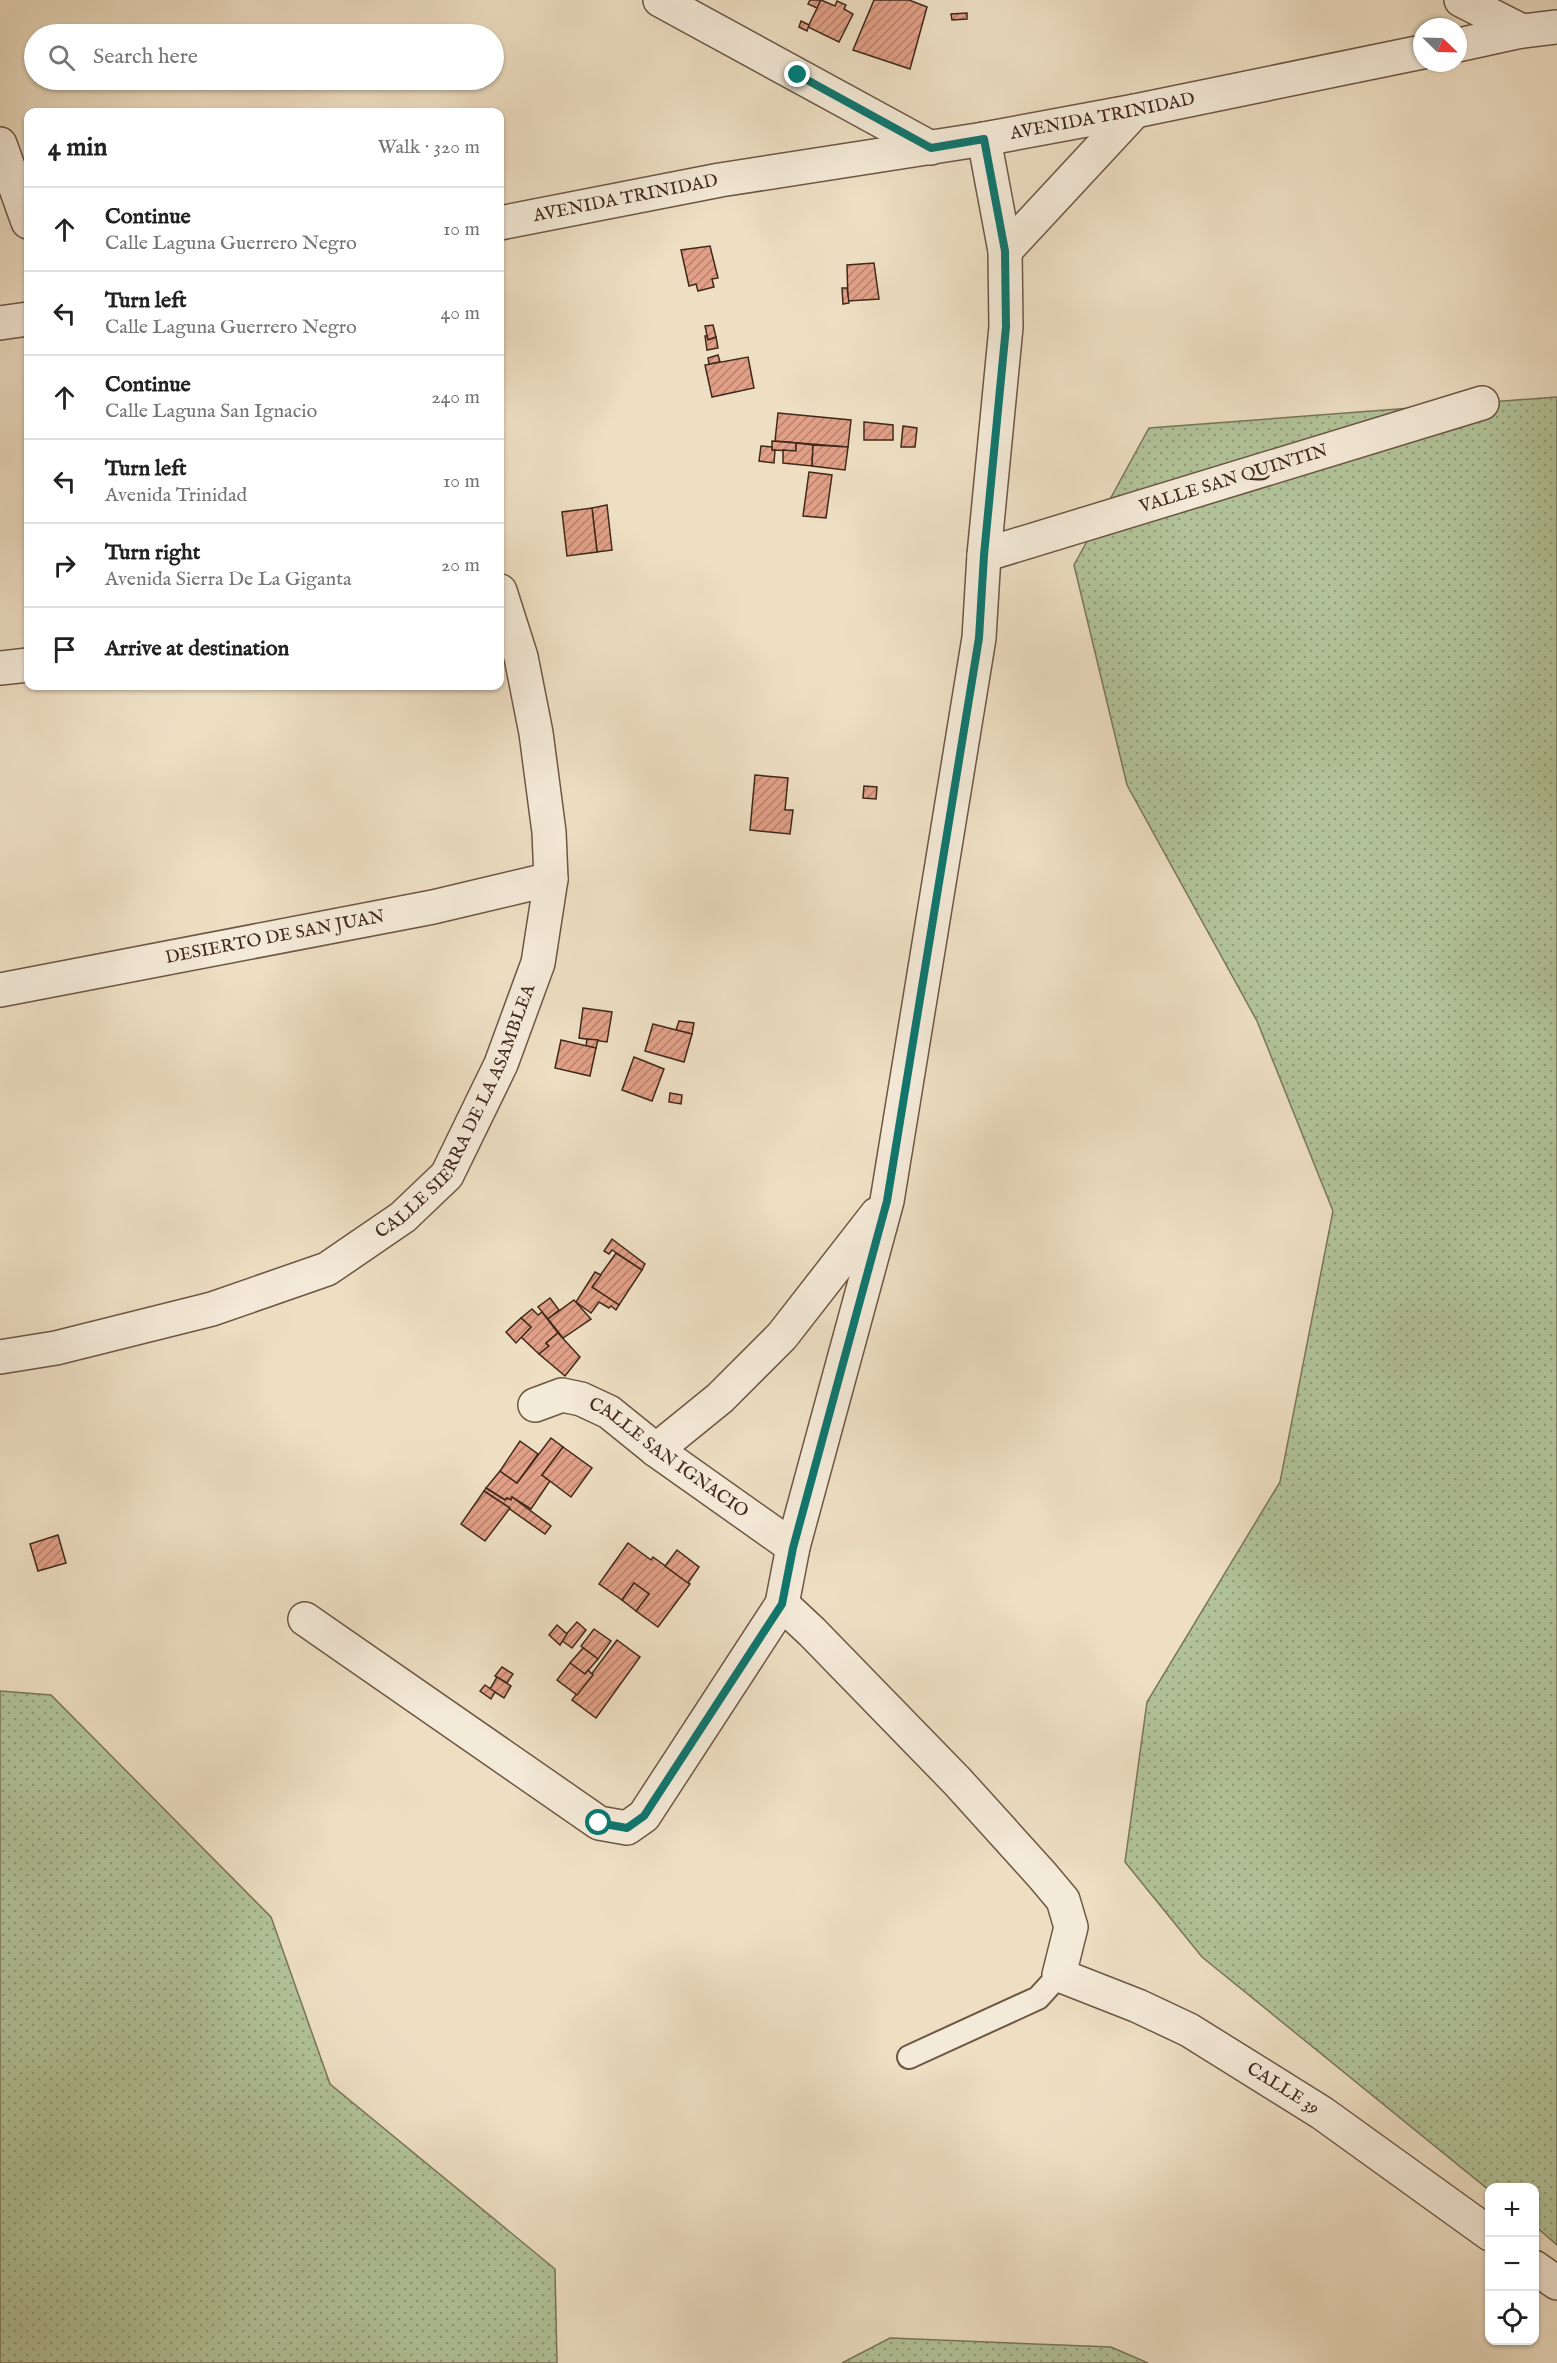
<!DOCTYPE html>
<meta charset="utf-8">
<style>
:root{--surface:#fff;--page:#f6f6f6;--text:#222;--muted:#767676;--line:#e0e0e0}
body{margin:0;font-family:"IM FELL English",serif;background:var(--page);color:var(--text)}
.controls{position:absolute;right:18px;bottom:18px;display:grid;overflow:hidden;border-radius:12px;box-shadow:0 2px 4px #0004}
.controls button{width:54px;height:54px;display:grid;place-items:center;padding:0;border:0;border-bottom:2px solid var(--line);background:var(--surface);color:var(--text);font:30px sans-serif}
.compass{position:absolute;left:1413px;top:18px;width:54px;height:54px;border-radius:50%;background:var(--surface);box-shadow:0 2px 4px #0004;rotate:113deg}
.stop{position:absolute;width:18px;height:18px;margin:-14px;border:4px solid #0f766e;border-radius:50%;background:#fff}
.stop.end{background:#0f766e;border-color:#fff;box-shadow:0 2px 6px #0008}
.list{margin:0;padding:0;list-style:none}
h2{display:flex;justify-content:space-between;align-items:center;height:78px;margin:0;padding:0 24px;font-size:26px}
h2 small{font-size:20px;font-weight:400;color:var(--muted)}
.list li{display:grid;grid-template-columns:39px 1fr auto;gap:18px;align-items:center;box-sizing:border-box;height:84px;padding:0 24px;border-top:2px solid var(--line)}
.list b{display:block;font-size:22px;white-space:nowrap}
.list p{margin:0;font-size:20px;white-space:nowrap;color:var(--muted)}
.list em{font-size:20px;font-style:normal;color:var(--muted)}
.icon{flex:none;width:33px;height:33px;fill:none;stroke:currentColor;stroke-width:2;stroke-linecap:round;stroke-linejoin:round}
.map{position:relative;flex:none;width:1557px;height:2363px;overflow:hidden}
.search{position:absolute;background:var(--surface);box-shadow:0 2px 4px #0004;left:24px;top:24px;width:480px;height:66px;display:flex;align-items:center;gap:15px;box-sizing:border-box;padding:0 21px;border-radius:33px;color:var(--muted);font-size:22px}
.panel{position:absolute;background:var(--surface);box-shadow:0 2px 4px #0004;left:24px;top:108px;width:480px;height:582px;border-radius:12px}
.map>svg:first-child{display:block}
.grass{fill:url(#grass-dots);stroke:#79765a;stroke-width:1.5}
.building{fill:url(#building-hatch);stroke:#40281a;stroke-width:1.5}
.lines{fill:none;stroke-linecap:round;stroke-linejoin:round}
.service-casing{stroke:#6c5644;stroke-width:26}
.minor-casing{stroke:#6c5644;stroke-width:36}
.tertiary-casing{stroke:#6c5644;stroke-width:36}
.service{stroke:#f4ead8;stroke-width:22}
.minor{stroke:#f4ead8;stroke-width:33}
.tertiary{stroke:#f4ead8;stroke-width:33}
.route{stroke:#0f766e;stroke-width:8}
.labels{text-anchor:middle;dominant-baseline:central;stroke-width:4.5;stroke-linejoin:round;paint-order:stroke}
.street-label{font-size:18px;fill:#40281a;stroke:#f4ead8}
</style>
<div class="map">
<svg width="1557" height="2363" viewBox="0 0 1557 2363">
<defs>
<pattern id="grass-dots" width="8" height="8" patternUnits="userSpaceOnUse" patternTransform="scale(1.5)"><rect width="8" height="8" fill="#b2c399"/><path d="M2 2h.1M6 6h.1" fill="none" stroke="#929e7c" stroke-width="1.8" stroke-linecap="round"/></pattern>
<pattern id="building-hatch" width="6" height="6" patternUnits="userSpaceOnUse" patternTransform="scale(1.5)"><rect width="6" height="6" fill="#e1a087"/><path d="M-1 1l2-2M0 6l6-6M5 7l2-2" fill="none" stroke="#b8826e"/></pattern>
</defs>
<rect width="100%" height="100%" fill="#eedfc3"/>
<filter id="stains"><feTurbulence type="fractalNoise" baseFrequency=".00333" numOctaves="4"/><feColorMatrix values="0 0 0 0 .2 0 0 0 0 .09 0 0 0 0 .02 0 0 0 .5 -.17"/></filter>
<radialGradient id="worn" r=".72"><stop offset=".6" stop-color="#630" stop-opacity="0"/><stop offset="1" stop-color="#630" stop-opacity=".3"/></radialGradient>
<g class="grass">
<path d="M1557,397V2245L1535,2226L1534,2188H1490L1489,2190L1202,1957L1125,1862L1147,1702L1280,1482L1333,1211L1257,1021L1127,785L1074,565L1149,428Z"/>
<path d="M0,1691L51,1695L271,1917L330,2084L555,2269L557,2363H0Z"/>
<path d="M890,2338L1111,2347L1148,2363H842Z"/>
</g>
<g class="building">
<path d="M810,0H821L817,8L808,4Z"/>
<path d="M821,0L835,6L837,1L846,5L844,9L853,14L839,42L808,27Z"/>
<path d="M874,0H909L927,7L910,69L853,50Z"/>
<path d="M967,13V19L952,20L951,14Z"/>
<path d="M801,21L809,25L807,31L799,27Z"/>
<path d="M710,246L718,278L712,279L714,287L698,291L696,284L689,286L681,250Z"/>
<path d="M874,263L879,299L848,301L847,265Z"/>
<path d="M842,288H847L849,303L843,304Z"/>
<path d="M713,325L716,337L708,340L705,326Z"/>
<path d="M705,336H707L708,340L716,337L718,348L707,350Z"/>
<path d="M718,355L720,362L709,364L708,358Z"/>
<path d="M748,357L754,388L712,397L705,365Z"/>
<path d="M778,413L851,420L848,447L775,441Z"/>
<path d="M864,422L893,425V440H864Z"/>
<path d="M903,426L917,428L915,447H901Z"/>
<path d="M772,441L796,443V451L772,450Z"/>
<path d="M796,443L813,445L812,466L783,463V450L796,451Z"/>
<path d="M813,445L848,447L845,470L812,466Z"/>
<path d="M761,446L772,447V450H775L774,463L759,461Z"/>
<path d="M809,472L832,475L826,518L803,516Z"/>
<path d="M607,505L612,550L597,552L592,508Z"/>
<path d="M592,508L597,552L567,556L562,512Z"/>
<path d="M755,775L788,778L785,810H793L790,834L750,830Z"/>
<path d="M864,786L877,787L876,799L863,798Z"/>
<path d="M583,1008L612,1012L607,1042L579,1038Z"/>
<path d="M679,1021L694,1023L692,1034L676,1030Z"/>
<path d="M653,1024L692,1034L684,1062L645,1051Z"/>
<path d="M587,1039L598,1040L596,1048L586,1046Z"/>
<path d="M561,1040L596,1048L590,1076L555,1068Z"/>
<path d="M634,1057L664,1069L652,1101L622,1090Z"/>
<path d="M670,1093L682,1095L681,1104L669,1102Z"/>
<path d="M612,1239L645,1264L642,1270L612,1250L609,1254L604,1251Z"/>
<path d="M616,1253L642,1270L619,1305L592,1287Z"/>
<path d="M595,1272L601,1275L592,1287L619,1305L616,1310L611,1306L609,1308L599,1302L591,1313L576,1302Z"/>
<path d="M550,1298L559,1310L548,1319L538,1307Z"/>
<path d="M574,1300L591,1319L563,1338L548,1319Z"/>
<path d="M532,1309L538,1315L542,1312L558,1333L546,1343L549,1346L539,1354L521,1337L531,1327L521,1318Z"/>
<path d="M521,1318L531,1327L516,1343L506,1332Z"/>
<path d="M558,1333L580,1357L565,1376L539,1354L549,1346L546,1343Z"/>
<path d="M551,1438L563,1447L542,1475L550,1481L531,1509L512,1497L511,1500L507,1498L505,1500L486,1488L500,1471L517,1483Z"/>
<path d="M520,1441L538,1454L517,1483L500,1471Z"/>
<path d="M563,1447L592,1468L571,1497L542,1475Z"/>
<path d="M486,1488L505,1500L507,1498L511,1500L512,1497L551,1526L545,1534L484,1491Z"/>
<path d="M484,1491L510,1508L485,1541L461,1524Z"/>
<path d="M58,1535L66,1563L38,1571L30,1544Z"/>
<path d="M628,1543L651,1560L653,1557L690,1584L658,1627L636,1611L649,1594L634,1583L622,1600L599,1584Z"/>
<path d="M677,1550L699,1567L688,1583L665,1566Z"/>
<path d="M634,1583L649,1594L636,1611L622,1600Z"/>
<path d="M577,1622L586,1630L572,1648L561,1640Z"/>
<path d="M557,1625L567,1634L560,1645L549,1635Z"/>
<path d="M594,1629L611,1641L598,1659L581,1646Z"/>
<path d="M617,1640L640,1657L596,1718L572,1700Z"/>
<path d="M583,1648L598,1659L585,1674L570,1663Z"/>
<path d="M570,1663L585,1674L588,1670L593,1675L577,1695L557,1680Z"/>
<path d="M502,1667L513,1674L507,1683L495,1676Z"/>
<path d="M497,1677L511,1686L504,1698L490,1689Z"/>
<path d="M485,1685L495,1692L491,1699L480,1691Z"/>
</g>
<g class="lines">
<g class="service-casing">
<path id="service" d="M909,2057L1038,1998L1059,1975"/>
</g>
<g class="minor-casing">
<g id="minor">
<path d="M660,0L931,148"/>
<path d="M1461,0L1522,31"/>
<path d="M0,144L28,222"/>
<path d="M1005,251L1135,111"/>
<path id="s1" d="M984,555L1482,403"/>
<path d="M0,668L28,665"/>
<path id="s2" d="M0,990L433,907L551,879"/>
<path id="s3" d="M0,1357L56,1348L212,1309L327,1269L403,1217L447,1175L501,1064L538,963L551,879L549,832L536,733L521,657L500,591"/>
<path id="s4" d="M535,1405L562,1395L581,1399L609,1412L656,1450L793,1547"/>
<path d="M656,1450L720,1398L782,1336L877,1214"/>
<path id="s5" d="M782,1604L812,1632L957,1781L1042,1875L1063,1900L1071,1927L1059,1975L1138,2006L1189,2030L1322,2113L1490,2234"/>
<path d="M305,1619L599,1823L627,1828L644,1816L782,1604L793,1547L887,1201L979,638L984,555L1006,327L1005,251L984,139"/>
<path d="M1534,2267L1557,2283"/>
</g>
</g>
<g class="tertiary-casing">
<g id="tertiary">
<path d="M1458,45L1522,31L1557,27"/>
<path id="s6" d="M500,223L720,180L984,139L1135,111L1422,52"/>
<path d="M0,323L28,319"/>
</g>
</g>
<use href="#service" class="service"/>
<use href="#minor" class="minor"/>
<use href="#tertiary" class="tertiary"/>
</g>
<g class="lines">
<path class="route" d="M599,1823L627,1828L644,1816L782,1604L793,1548L887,1201L979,638L984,555L1006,327L1005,251L984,139L931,148L798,75"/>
</g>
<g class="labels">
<g class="street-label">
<text stroke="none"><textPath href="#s6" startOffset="612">AVENIDA TRINIDAD</textPath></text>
<text stroke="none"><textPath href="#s6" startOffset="128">AVENIDA TRINIDAD</textPath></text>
<text stroke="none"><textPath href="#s1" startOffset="261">VALLE SAN QUINTIN</textPath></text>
<text stroke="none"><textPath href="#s2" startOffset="280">DESIERTO DE SAN JUAN</textPath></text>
<text stroke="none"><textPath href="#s3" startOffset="550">CALLE SIERRA DE LA ASAMBLEA</textPath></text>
<text stroke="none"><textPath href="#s4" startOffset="154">CALLE SAN IGNACIO</textPath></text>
<text stroke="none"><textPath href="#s5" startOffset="738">CALLE 39</textPath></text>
</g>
</g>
<rect width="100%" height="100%" filter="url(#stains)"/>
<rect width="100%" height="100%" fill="url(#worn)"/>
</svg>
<div class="controls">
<button>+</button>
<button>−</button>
<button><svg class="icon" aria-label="locate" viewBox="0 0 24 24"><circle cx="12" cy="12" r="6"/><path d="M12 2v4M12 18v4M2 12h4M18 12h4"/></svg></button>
</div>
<svg class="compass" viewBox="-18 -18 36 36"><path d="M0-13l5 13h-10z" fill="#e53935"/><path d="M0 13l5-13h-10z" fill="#767676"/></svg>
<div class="stop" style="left:599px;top:1823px"></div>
<div class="stop end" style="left:798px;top:75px"></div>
<div class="search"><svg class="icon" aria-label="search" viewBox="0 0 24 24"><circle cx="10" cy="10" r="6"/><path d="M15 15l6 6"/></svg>Search here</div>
<section class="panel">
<h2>4 min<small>Walk · 320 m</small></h2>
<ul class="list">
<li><svg class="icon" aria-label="ahead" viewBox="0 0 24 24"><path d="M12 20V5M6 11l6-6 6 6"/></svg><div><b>Continue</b><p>Calle Laguna Guerrero Negro</p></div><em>10 m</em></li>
<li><svg class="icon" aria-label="left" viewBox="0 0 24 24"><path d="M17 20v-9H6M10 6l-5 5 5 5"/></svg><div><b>Turn left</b><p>Calle Laguna Guerrero Negro</p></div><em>40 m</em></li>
<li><svg class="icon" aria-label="ahead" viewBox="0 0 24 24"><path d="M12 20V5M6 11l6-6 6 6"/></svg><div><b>Continue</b><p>Calle Laguna San Ignacio</p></div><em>240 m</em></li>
<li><svg class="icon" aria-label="left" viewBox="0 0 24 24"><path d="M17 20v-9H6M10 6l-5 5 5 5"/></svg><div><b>Turn left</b><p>Avenida Trinidad</p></div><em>10 m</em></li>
<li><svg class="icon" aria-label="right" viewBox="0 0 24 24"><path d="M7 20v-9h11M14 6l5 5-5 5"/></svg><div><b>Turn right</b><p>Avenida Sierra De La Giganta</p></div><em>20 m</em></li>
<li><svg class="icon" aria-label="arrive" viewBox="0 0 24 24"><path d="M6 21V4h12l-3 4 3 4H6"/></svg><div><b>Arrive at destination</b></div></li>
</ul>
</section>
</div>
